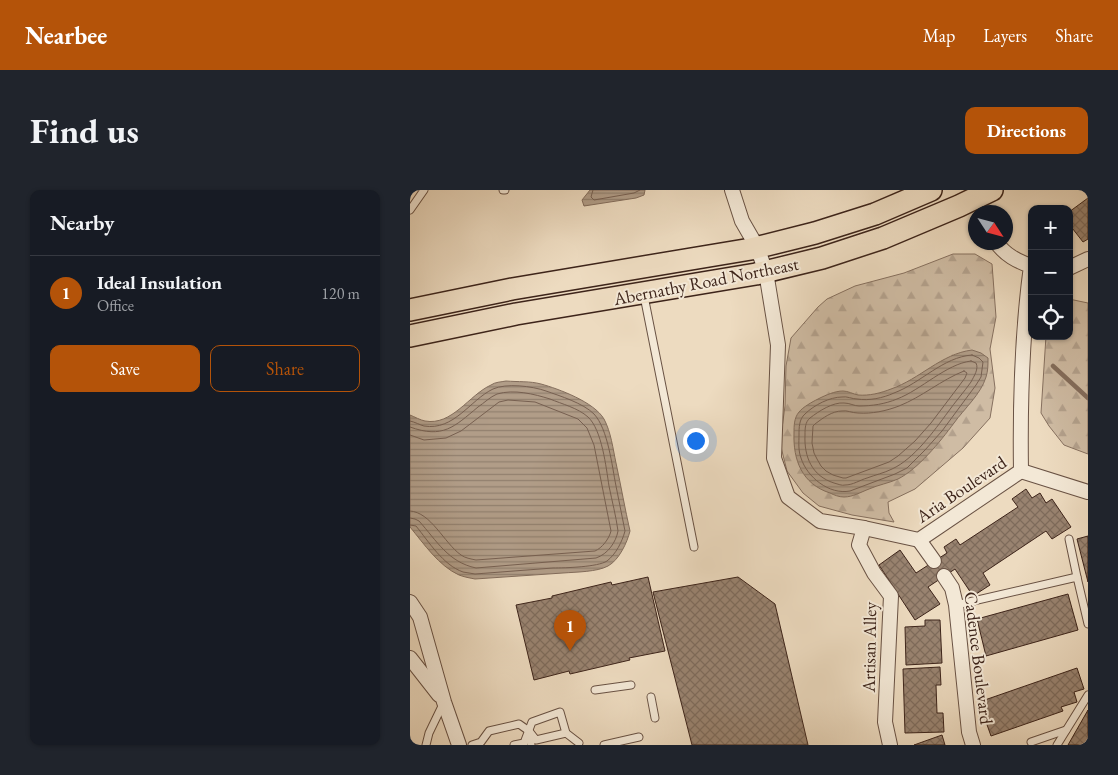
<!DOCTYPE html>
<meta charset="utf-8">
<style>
:root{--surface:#171b24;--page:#20242c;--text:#f1f3f6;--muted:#9ea1a6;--line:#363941;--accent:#b45309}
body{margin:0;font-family:"EB Garamond",serif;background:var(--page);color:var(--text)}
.controls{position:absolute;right:15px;top:15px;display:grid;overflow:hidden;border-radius:10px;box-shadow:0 1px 4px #0004}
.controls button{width:45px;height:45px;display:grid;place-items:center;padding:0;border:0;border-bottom:1px solid var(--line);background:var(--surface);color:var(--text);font:25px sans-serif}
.compass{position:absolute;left:558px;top:15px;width:45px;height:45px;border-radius:50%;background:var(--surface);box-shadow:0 1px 4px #0004;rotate:126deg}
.you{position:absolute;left:285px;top:250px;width:18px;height:18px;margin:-12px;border:4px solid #fff;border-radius:50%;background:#1a73e8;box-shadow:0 0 0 8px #1a73e833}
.badge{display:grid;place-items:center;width:32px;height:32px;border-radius:50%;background:var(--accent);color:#fff;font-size:16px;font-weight:700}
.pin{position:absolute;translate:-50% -41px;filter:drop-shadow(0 1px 2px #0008)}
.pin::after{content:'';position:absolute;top:26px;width:18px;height:15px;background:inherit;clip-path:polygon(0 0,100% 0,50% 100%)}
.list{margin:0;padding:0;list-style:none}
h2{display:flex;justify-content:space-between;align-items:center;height:65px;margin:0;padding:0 20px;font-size:21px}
h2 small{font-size:16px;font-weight:400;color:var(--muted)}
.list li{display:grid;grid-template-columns:32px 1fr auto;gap:15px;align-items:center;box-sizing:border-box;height:75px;padding:0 20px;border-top:1px solid var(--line)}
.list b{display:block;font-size:19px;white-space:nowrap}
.list p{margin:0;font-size:16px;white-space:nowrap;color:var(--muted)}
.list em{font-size:16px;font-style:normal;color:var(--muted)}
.actions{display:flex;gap:10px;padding:15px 20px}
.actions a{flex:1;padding:11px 0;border:1px solid var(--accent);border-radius:10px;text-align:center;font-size:18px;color:var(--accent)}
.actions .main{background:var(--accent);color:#fff}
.icon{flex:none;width:28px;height:28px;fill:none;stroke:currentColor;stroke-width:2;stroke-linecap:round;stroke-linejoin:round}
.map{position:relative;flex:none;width:678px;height:555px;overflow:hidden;border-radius:10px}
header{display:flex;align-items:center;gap:30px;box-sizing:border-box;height:70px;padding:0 25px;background:var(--accent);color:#fff}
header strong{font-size:24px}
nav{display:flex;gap:28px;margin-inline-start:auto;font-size:18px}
.intro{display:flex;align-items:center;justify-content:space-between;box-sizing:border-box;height:120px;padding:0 30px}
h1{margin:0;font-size:35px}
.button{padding:12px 22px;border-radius:10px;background:var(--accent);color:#fff;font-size:18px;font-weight:700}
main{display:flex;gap:30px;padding:0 30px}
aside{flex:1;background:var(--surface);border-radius:10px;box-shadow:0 1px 4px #0004}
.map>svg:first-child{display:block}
.forest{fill:url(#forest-firs);stroke:#86705f}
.water{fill:url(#water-rules);stroke:#836d5c}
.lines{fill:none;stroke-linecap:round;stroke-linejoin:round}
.shore{stroke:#776051;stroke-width:1}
.stream{stroke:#836d5c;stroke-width:4.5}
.building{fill:url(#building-cross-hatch);stroke:#3d241a}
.lane-casing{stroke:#695244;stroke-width:9}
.street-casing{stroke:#695244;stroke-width:16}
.primary-casing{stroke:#3d241a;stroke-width:24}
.lane{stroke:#f3e8d6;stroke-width:7}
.street{stroke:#f3e8d6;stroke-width:14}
.primary{stroke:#eddbc0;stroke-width:21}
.labels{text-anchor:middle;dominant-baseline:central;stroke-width:4;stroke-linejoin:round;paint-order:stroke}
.street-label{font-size:18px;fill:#3d241a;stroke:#f3e8d6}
</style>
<header>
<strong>Nearbee</strong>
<nav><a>Map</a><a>Layers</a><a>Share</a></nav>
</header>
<div class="intro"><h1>Find us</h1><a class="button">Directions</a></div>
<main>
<aside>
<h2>Nearby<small></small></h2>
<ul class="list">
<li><span class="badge">1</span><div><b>Ideal Insulation</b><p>Office</p></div><em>120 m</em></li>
</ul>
<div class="actions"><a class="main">Save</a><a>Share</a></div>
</aside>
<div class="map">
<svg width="678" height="555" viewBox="0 0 678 555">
<defs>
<pattern id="forest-firs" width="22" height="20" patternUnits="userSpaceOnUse" patternTransform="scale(1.25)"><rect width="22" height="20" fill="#cfbca4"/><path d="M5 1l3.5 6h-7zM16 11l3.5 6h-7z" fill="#b3a18d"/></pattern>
<pattern id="water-rules" width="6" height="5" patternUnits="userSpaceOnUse" patternTransform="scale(1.25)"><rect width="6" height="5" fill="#b19d88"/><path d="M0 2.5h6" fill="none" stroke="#91806e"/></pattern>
<pattern id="building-cross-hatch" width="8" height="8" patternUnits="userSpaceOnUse" patternTransform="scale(1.25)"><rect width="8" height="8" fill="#998370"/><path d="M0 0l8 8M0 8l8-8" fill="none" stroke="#7e6b5b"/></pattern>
</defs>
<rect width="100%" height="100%" fill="#eddbc0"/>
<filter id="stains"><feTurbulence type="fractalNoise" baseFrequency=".004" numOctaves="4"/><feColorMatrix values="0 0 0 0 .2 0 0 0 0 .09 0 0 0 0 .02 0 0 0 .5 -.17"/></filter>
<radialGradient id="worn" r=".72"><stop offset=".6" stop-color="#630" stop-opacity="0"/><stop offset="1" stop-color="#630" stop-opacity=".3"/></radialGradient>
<g class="forest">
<path d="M543,64H565L582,74L586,127L580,159L585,198L580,228L553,258L505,299L478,312L479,323L484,332L442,325L409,316L393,303L377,281L370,253L375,216L376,176L381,148L408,117L417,109L445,96L494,83Z"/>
<path d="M659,109L678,113V264L654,255L639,236L631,223L636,146H659Z"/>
</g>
<g class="water">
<path d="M180,0H235L234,5L226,8L174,16L172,10Z"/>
<path d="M562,160L571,163L578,168C578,175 578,181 576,187C571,204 554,219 544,233C530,252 508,279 488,289C479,293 468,295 459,299C451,302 443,307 434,307C429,307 424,305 420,303C392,294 383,270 384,243C384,236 384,228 389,222C393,217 402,212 408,209C416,205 425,201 433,201C438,201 443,204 448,205C459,206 471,203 481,199C510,189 531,164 562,160Z"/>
<path d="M96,191C108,192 120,191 131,194C149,199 184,212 194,229C201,242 203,259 206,273C211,296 215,319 220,341C217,353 209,370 198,376C187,382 166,382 153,383C124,385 94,387 65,389C60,388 54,387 49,385C29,376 14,354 0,337V225C5,227 10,230 15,231C42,236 59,205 81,195C85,192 91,192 96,191Z"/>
</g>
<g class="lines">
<g class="shore">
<path d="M183,0L181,7L184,10L224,3L230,0"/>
<path d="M562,165L569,168L573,172L571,187L566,195L532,241L515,260L497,278L485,284L440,301C419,305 397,287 391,268C388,260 389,252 389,245C389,238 389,229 395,224C404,215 420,207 432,207C437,206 442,209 447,209C459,211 473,208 484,203C511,193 533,167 562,165Z"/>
<path d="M561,171L566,173C569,179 564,186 561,192C554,202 545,212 538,222C524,241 504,269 482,279C474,283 465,285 457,288C450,290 443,295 435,295C432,296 428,294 424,293C402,286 394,267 395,245C395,239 395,232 400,228C409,221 423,212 434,213C440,213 444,216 449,216C462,216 475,214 487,209C511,200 536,174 561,171Z"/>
<path d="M554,181L557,183L555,188L521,233L505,251L488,266L479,272L436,288H433L423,285L416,281L411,276L407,269L404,263L402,253L403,236L405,234C413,228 422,221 432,221C437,220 442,223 448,223C462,224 476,221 489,216C512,207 531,190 554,181Z"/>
<path d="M0,231C5,232 10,235 14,236C44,241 60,210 83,199C96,193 122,196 136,201C150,206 173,213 184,224C198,239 202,276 206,296C209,311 212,326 215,341C212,352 206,364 197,371C188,377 155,378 143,378C117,380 91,382 65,384C61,383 57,383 53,382C33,375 19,352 6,336L0,335"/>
<path d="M0,237C33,249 44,237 68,217C74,213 80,207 87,204C104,199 124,204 140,209C152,214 168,218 178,227C192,240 196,277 199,296C202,311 206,326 208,341C206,352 198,364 186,368L66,378C38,372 27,351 9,331L5,329L0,328"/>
<path d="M0,245L14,250L36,248L51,241L89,212L98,210L125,212L168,229L177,238L184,255L201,341C199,349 192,358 185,361L66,370C61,369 55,368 51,365C34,353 21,322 0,321"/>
</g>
<path class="stream" d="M643,176L678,208"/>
</g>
<g class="building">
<path d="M678,8V49L673,52L659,34V22Z"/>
<path d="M616,299L622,308L630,303L636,313L642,309L661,337L642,349L636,341L573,383L580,395L563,406L545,379L518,397L530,414L505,430L469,375L490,360L506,383L537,363L534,357L546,349L550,355L608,317L602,309Z"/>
<path d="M678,346V392L667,349Z"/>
<path d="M238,387L255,461L219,468L220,470L160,484L159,481L124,490L106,415L142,408V406L201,392L202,395Z"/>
<path d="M328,387L365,414L398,555H282L243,402Z"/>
<path d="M658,404L668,440L576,466L567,429Z"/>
<path d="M515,430H530L532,473L496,475L495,437L515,436Z"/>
<path d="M530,477L531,495H526L527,523H533L534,542L495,543L493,479Z"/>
<path d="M667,478L674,499L664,502L667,512L651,517L653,521L581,546L569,512Z"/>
<path d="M678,520V555H658Z"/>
<path d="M532,545L535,555H504Z"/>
</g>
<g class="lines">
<g class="lane-casing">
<g id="lane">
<path d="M93,0H95"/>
<path d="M0,20L14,0"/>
<path d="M234,106L284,357"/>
<path d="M659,349L667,387"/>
<path d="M546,415L667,387L678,434"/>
<path d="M185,500L221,495"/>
<path d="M241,507L245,528"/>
<path d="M119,542L121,555"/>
<path d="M621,552L656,540"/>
<path d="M16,555L19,543L33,514"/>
<path d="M62,555L71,552L79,541L109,534L119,541L126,550L156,543"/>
<path d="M104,555L114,553L122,532L150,522L156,543L169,553"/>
<path d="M194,555L229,547"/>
<path d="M647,555L678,505"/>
</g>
</g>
<g class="street-casing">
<g id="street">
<path d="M322,0L332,31L347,57L356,82L368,155L364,268L378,307L410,331L454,338L509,350L611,281"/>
<path d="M586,52C595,65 607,71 621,76C612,142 610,214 611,281"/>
<path d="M659,78L678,69"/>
<path d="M611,281L678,302"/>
<path d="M454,338L449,355L464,383L481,406L475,532L480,555"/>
<path d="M509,350L524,371"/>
<path d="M534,386L542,398L546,415L559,542L563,555"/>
<path d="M0,412L10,427L34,512L49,555"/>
<path d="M0,468L29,505"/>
</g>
</g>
<g class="primary-casing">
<g id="primary">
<path d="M0,120L102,99L341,59L405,43L465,24L521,0"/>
<path d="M0,146L106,124L346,84L412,68L473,48L549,16L582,0"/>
</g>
</g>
<use href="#lane" class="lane"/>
<use href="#street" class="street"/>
<use href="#primary" class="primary"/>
</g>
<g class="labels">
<g class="street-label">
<text transform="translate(296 91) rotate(-11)">Abernathy Road Northeast</text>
<text transform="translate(551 299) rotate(-34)">Aria Boulevard</text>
<text transform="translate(459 457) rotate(-89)">Artisan Alley</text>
<text transform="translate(569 468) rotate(83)">Cadence Boulevard</text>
</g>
</g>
<rect width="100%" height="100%" filter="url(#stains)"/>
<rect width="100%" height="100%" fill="url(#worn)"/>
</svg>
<div class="controls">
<button>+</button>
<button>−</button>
<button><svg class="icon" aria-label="locate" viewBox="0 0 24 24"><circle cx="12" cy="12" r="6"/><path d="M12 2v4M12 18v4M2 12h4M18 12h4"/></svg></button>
</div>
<svg class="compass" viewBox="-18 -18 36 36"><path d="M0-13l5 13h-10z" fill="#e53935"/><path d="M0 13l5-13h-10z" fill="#9ea1a6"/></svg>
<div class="you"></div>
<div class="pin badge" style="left:160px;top:461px">1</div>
</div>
</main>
